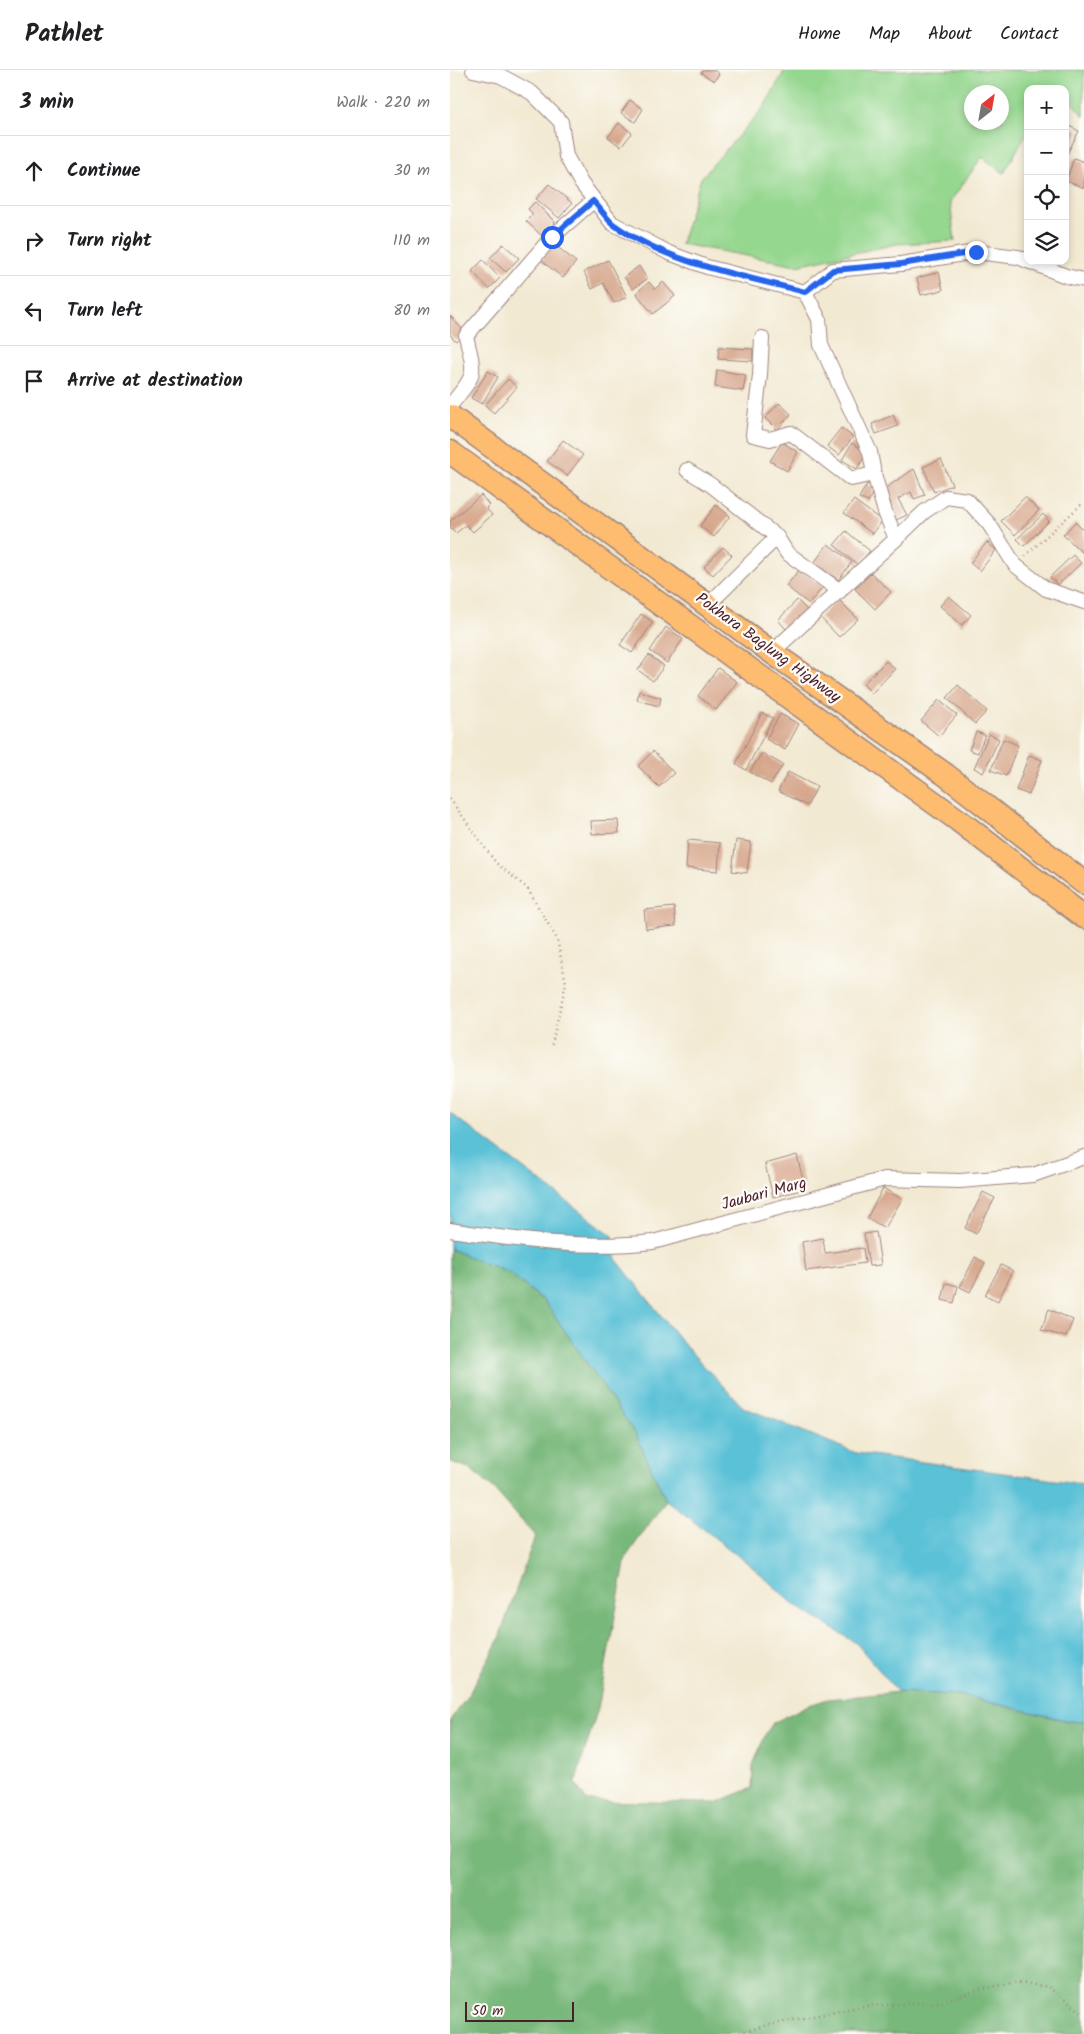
<!DOCTYPE html>
<meta charset="utf-8">
<style>
:root{--surface:#fff;--page:#f6f6f6;--text:#202124;--muted:#757577;--line:#e0e0e0}
body{margin:0;font-family:Kalam,sans-serif;background:var(--page);color:var(--text)}
.controls{position:absolute;right:15px;top:15px;display:grid;overflow:hidden;border-radius:10px;box-shadow:0 2px 8px #0003}
.controls button{width:45px;height:45px;display:grid;place-items:center;padding:0;border:0;border-bottom:1px solid var(--line);background:var(--surface);color:var(--text);font:25px sans-serif}
.compass{position:absolute;left:514px;top:15px;width:45px;height:45px;border-radius:50%;background:var(--surface);box-shadow:0 2px 8px #0003;rotate:31deg}
.scale{position:absolute;left:15px;bottom:12px;width:109px;box-sizing:border-box;padding-left:5px;border:2px solid #4a1f2b;border-top:0;font-size:14px;line-height:18px;white-space:nowrap;color:#4a1f2b;-webkit-text-stroke:4px #fdfcf7;paint-order:stroke}
.stop{position:absolute;width:15px;height:15px;margin:-11px;border:4px solid #2563eb;border-radius:50%;background:#fff}
.stop.end{background:#2563eb;border-color:#fff;box-shadow:0 1px 5px #0008}
.list{margin:0;padding:0;list-style:none}
h2{display:flex;justify-content:space-between;align-items:center;height:65px;margin:0;padding:0 20px;font-size:21px}
h2 small{font-size:16px;font-weight:400;color:var(--muted)}
.list li{display:grid;grid-template-columns:32px 1fr auto;gap:15px;align-items:center;box-sizing:border-box;height:70px;padding:0 20px;border-top:1px solid var(--line)}
.list b{display:block;font-size:19px;white-space:nowrap}
.list em{font-size:16px;font-style:normal;color:var(--muted)}
.icon{flex:none;width:28px;height:28px;fill:none;stroke:currentColor;stroke-width:2;stroke-linecap:round;stroke-linejoin:round}
.map{position:relative;flex:none;width:634px;height:1964px;overflow:hidden}
header{display:flex;align-items:center;gap:30px;box-sizing:border-box;height:70px;padding:0 25px;background:var(--surface);border-bottom:1px solid var(--line)}
header strong{font-size:24px}
nav{display:flex;gap:28px;margin-inline-start:auto;font-size:18px}
main{display:flex}
aside{flex:1;background:var(--surface)}
.map>svg:first-child{display:block}
.green{fill:#95d78f;stroke:#707b5d;fill-rule:evenodd}
.forest{fill:#78b87a;stroke:#616c52}
.water{fill:#5ac1d7;stroke:#527081}
.building{fill:#d7a78d}
.lines{fill:none;stroke-linecap:round;stroke-linejoin:round}
.minor-casing{stroke:#9e847e;stroke-width:16}
.trunk-casing{stroke:#9e847e;stroke-width:25}
.path{stroke:#9e847e;stroke-width:2.5;stroke-dasharray:1 4;stroke-linecap:butt}
.minor{stroke:#fff;stroke-width:14}
.trunk{stroke:#fdbc6f;stroke-width:22}
.route{stroke:#2563eb;stroke-width:6}
.labels{text-anchor:middle;dominant-baseline:central;stroke-width:4.5;stroke-linejoin:round;paint-order:stroke}
.street-label{font-size:16px;fill:#4a1f2b;stroke:#fdfcf7}
</style>
<header>
<strong>Pathlet</strong>
<nav><a>Home</a><a>Map</a><a>About</a><a>Contact</a></nav>
</header>
<main>
<aside>
<h2>3 min<small>Walk · 220 m</small></h2>
<ul class="list">
<li><svg class="icon" aria-label="ahead" viewBox="0 0 24 24"><path d="M12 20V5M6 11l6-6 6 6"/></svg><div><b>Continue</b></div><em>30 m</em></li>
<li><svg class="icon" aria-label="right" viewBox="0 0 24 24"><path d="M7 20v-9h11M14 6l5 5-5 5"/></svg><div><b>Turn right</b></div><em>110 m</em></li>
<li><svg class="icon" aria-label="left" viewBox="0 0 24 24"><path d="M17 20v-9H6M10 6l-5 5 5 5"/></svg><div><b>Turn left</b></div><em>80 m</em></li>
<li><svg class="icon" aria-label="arrive" viewBox="0 0 24 24"><path d="M6 21V4h12l-3 4 3 4H6"/></svg><div><b>Arrive at destination</b></div></li>
</ul>
</aside>
<div class="map">
<svg width="634" height="1964" viewBox="0 0 634 1964">
<rect width="100%" height="100%" fill="#fdfcf7"/>
<filter id="ink" filterUnits="userSpaceOnUse"><feTurbulence type="fractalNoise" baseFrequency=".02" numOctaves="2"/><feDisplacementMap in="SourceGraphic" scale="10" xChannelSelector="R" yChannelSelector="G"/><feConvolveMatrix kernelMatrix="1 2 1 2 8 2 1 2 1" color-interpolation-filters="sRGB"/></filter>
<filter id="wash" filterUnits="userSpaceOnUse"><feTurbulence type="fractalNoise" baseFrequency=".0096" numOctaves="4" result="noise"/><feDisplacementMap in="SourceGraphic" scale="20" xChannelSelector="R" yChannelSelector="G"/><feGaussianBlur stdDeviation="1.12" result="paint"/><feColorMatrix in="noise" values="0 0 0 0 0 0 0 0 0 0 0 0 0 0 0 0 0 1.4 0 .05"/><feComposite in="paint" operator="in"/></filter>
<g filter="url(#wash)">
<rect width="100%" height="100%" fill="#f2e9d2"/>
<path class="green" d="M335,0H634V46L615,25V19H578V61L554,103L532,87L500,132L505,171L447,174L347,195L231,174L251,108L314,37ZM522,22H552V52H522Z"/>
<path class="forest" d="M0,1179L59,1203L95,1232L185,1363L216,1430L176,1487L148,1638L125,1713L137,1731L265,1733L302,1718L303,1695L316,1663L323,1653L356,1636L378,1629L448,1622L509,1625L618,1651L634,1652V1964H0V1652L20,1622L48,1571L85,1466L45,1420L19,1398L0,1392Z"/>
<path class="water" d="M0,1043L163,1166L166,1189L236,1277L293,1337L406,1383L634,1414V1652L619,1651L509,1625L448,1622L406,1573L345,1535L300,1495L216,1430L185,1363L95,1232L59,1203L0,1179Z"/>
<g id="blocks">
<g class="building">
<path d="M253,0H264L269,4L264,11L251,3Z"/>
<path d="M180,30L193,39L185,52L171,43Z"/>
<path d="M169,53L182,63L171,77L158,67Z"/>
<path d="M615,54L629,61L617,84L615,83Z"/>
<path d="M624,88L634,92V118L616,111Z"/>
<path d="M99,114L122,133L109,148L86,129Z"/>
<path d="M85,132L105,152L92,166L76,151L83,144L78,139Z"/>
<path d="M53,174L69,188L56,202L40,188Z"/>
<path d="M104,174L126,192L113,208L91,190Z"/>
<path d="M33,190L50,208L39,219L22,201Z"/>
<path d="M158,190L177,227L164,233L153,213L142,219L134,202Z"/>
<path d="M189,196L197,209L183,219L174,207Z"/>
<path d="M489,202L493,220L471,225L467,208Z"/>
<path d="M199,212L205,219L213,212L225,226L203,244L186,223Z"/>
<path d="M0,246L15,262L6,271L0,265Z"/>
<path d="M269,277L303,279V291L268,289Z"/>
<path d="M267,300L296,305L293,321L265,317Z"/>
<path d="M38,301L48,307L32,334L21,328Z"/>
<path d="M58,309L67,317L44,343L35,335Z"/>
<path d="M329,333L341,344L327,360L315,348Z"/>
<path d="M443,345L448,356L426,364L422,354Z"/>
<path d="M391,358L403,367L389,385L377,376Z"/>
<path d="M113,370L133,385L117,406L97,391Z"/>
<path d="M332,372L348,382L337,401L320,391Z"/>
<path d="M402,373L417,383L407,399L392,390Z"/>
<path d="M491,389L502,415L484,422L473,397Z"/>
<path d="M464,399L475,425L464,429L461,422L448,429L457,445L446,450L438,435L441,434L434,419Z"/>
<path d="M417,414L425,418L418,432L409,428Z"/>
<path d="M31,425L39,435L36,438L42,445L23,462L16,455L6,463L0,457V451Z"/>
<path d="M575,427L589,440L565,465L551,451Z"/>
<path d="M404,430L432,451L423,464L394,443Z"/>
<path d="M266,435L280,446L264,467L250,456Z"/>
<path d="M593,444L599,451L574,476L567,469Z"/>
<path d="M625,452L634,461L633,483L613,465Z"/>
<path d="M396,461L420,481L408,495L384,475Z"/>
<path d="M537,472L546,480L530,501L520,493Z"/>
<path d="M378,474L402,492L388,510L364,493Z"/>
<path d="M273,477L282,485L263,505L254,497Z"/>
<path d="M623,485L631,493L608,515L600,507Z"/>
<path d="M350,499L373,517L359,534L336,516Z"/>
<path d="M421,503L441,522L425,539L405,519Z"/>
<path d="M499,526L521,545L512,555L490,536Z"/>
<path d="M388,529L408,549L389,567L370,547Z"/>
<path d="M347,530L357,540L337,560L328,550Z"/>
<path d="M191,544L203,552L182,583L170,575Z"/>
<path d="M216,557L233,569L217,593L200,581Z"/>
<path d="M199,585L214,596L203,611L188,600Z"/>
<path d="M436,591L445,599L422,623L413,614Z"/>
<path d="M268,598L287,612L266,640L248,626Z"/>
<path d="M508,615L537,641L525,654L497,628Z"/>
<path d="M189,621L211,628L209,636L187,630Z"/>
<path d="M489,630L507,645L489,666L471,651Z"/>
<path d="M312,643L323,648L296,700L286,694Z"/>
<path d="M330,644L349,654L335,680L316,669Z"/>
<path d="M526,662L535,665L528,683L519,680Z"/>
<path d="M539,664L549,669L533,703L524,698Z"/>
<path d="M553,669L568,675L556,706L541,700Z"/>
<path d="M203,681L224,703L209,717L188,696Z"/>
<path d="M312,683L333,695L321,714L300,702Z"/>
<path d="M579,685L592,690L579,725L566,720Z"/>
<path d="M338,702L367,717L357,736L328,721Z"/>
<path d="M168,750L169,763L142,764L141,751Z"/>
<path d="M238,770L270,773L268,801L236,798Z"/>
<path d="M286,770L301,772L297,803L282,801Z"/>
<path d="M224,837L226,856L196,859L194,840Z"/>
<path d="M347,1085L355,1119L323,1127L315,1094Z"/>
<path d="M433,1118L452,1129L435,1158L417,1148Z"/>
<path d="M533,1122L545,1128L526,1164L515,1158Z"/>
<path d="M426,1162L431,1195L419,1196L414,1164Z"/>
<path d="M373,1168L375,1183L413,1178L415,1193L356,1201L352,1172Z"/>
<path d="M525,1187L535,1193L520,1222L510,1217Z"/>
<path d="M551,1195L563,1201L548,1231L535,1225Z"/>
<path d="M496,1213L508,1216L504,1233L492,1230Z"/>
<path d="M599,1239L623,1250L616,1267L591,1260Z"/>
</g>
</g>
</g>
<g filter="url(#ink)">
<use href="#blocks" fill-opacity="0" stroke="#9e847e" stroke-width="1"/>
<g class="lines">
<g class="minor-casing">
<g id="minor">
<path d="M23,0L51,6L82,23L111,52L116,86L131,113L162,153L219,183L257,197L355,222L369,249L371,275L420,382L424,404"/>
<path d="M578,191L616,206L634,210"/>
<path d="M355,222L383,200L451,194L526,182L568,187L578,191"/>
<path d="M312,268L310,305L303,365L320,369L341,363L401,409L424,404L435,442L446,469L369,539L332,573L324,584"/>
<path d="M0,336C26,303 26,307 16,266L102,167L143,131"/>
<path d="M237,400L261,415L327,467L258,535"/>
<path d="M327,467L337,483L390,521"/>
<path d="M446,469L474,442L496,427L517,430L539,454L565,495L596,519L634,532"/>
<path d="M0,1160C69,1170 133,1180 203,1172L435,1109L510,1111L583,1105L634,1087"/>
</g>
</g>
<g class="trunk-casing">
<g id="trunk">
<path d="M0,346L324,584L496,705L634,813"/>
<path d="M0,382L508,750L634,847"/>
</g>
</g>
<g class="path">
<path d="M575,486L634,432"/>
<path d="M0,729L46,793L77,818L107,869L116,913L101,978"/>
<path d="M285,1964L318,1955L415,1936L491,1932L524,1921L566,1912L598,1917L634,1944"/>
</g>
<use href="#minor" class="minor"/>
<use href="#trunk" class="trunk"/>
</g>
</g>
<g class="lines" filter="url(#ink)">
<path class="route" d="M102,167L143,131C150,138 156,148 163,154C218,194 291,205 355,222L383,200L451,194L526,182"/>
</g>
<g class="labels">
<g class="street-label">
<text transform="translate(318 578) rotate(36)">Pokhara Baglung Highway</text>
<text transform="translate(314 1124) rotate(-15)">Jaubari Marg</text>
</g>
</g>
</svg>
<div class="controls">
<button>+</button>
<button>−</button>
<button><svg class="icon" aria-label="locate" viewBox="0 0 24 24"><circle cx="12" cy="12" r="6"/><path d="M12 2v4M12 18v4M2 12h4M18 12h4"/></svg></button>
<button><svg class="icon" aria-label="layers" viewBox="0 0 24 24"><path d="M12 4l9 5-9 5-9-5zM3 14l9 5 9-5"/></svg></button>
</div>
<svg class="compass" viewBox="-18 -18 36 36"><path d="M0-13l5 13h-10z" fill="#e53935"/><path d="M0 13l5-13h-10z" fill="#757577"/></svg>
<div class="scale">50 m</div>
<div class="stop" style="left:102px;top:167px"></div>
<div class="stop end" style="left:526px;top:182px"></div>
</div>
</main>
